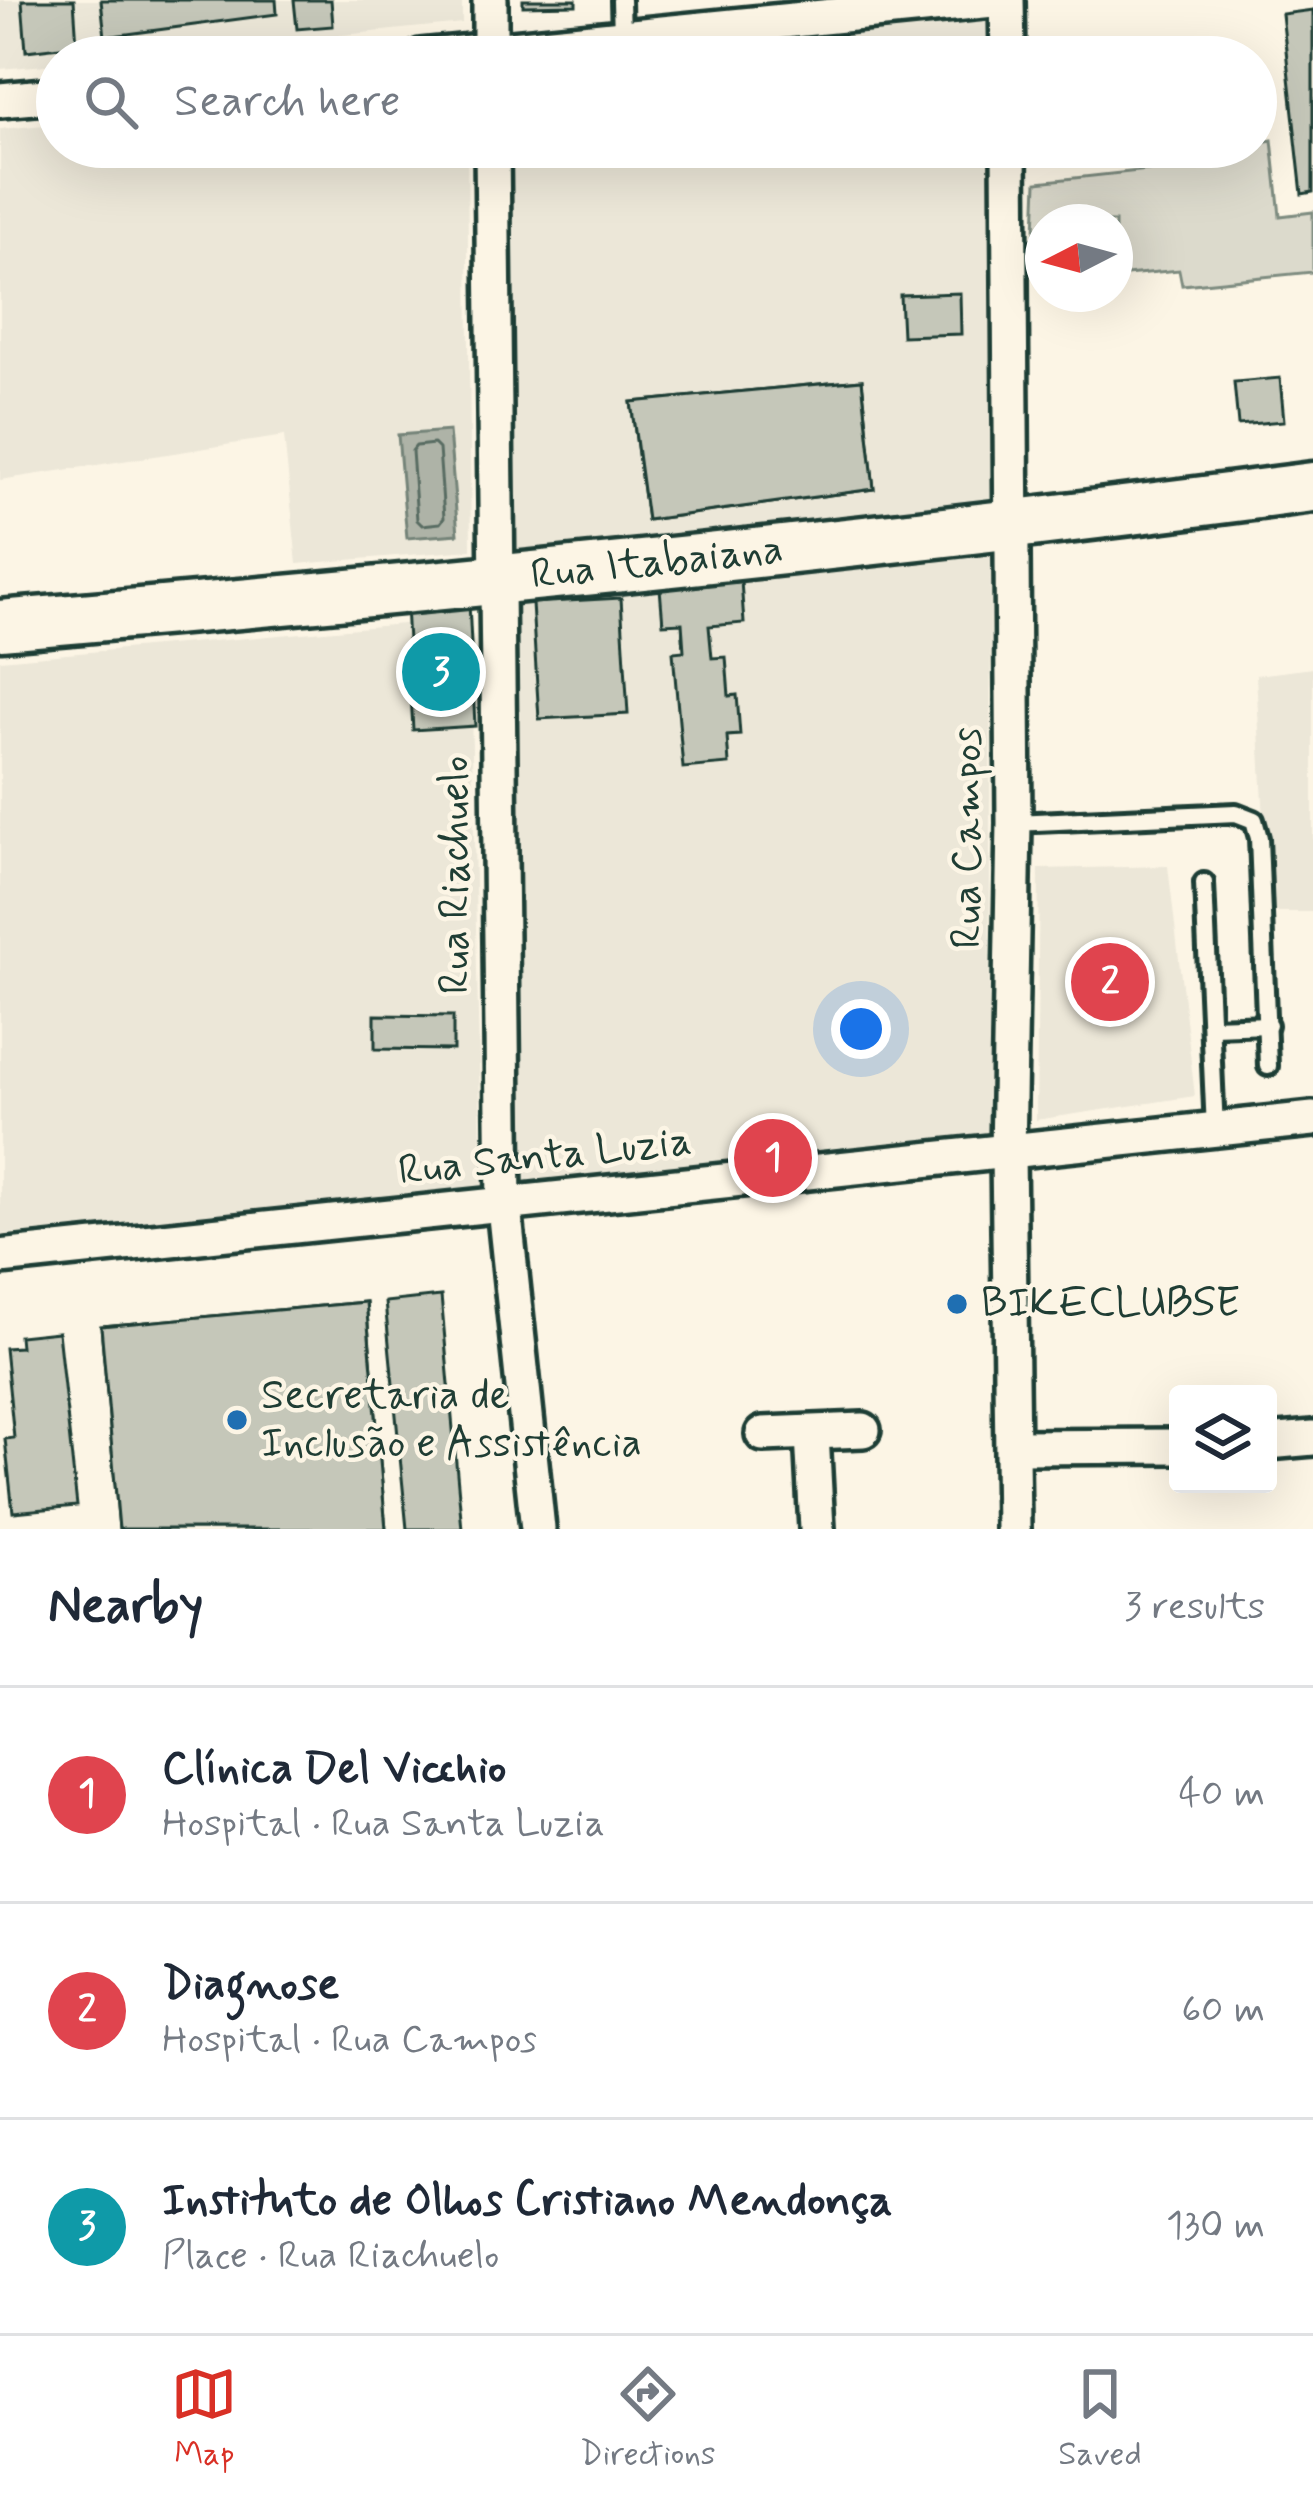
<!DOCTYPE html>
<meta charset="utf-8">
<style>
:root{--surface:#fff;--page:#f6f6f7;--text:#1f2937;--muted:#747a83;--line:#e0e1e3;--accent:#d93025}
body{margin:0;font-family:Mynerve,sans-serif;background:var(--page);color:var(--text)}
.controls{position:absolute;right:36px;bottom:36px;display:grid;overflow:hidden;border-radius:12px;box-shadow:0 12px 48px #0002}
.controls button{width:108px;height:108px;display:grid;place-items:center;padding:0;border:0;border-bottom:3px solid var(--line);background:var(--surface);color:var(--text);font:60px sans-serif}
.compass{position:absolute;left:1025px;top:204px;width:108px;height:108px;border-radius:50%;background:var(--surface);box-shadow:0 12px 48px #0002;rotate:264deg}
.you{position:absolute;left:861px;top:1029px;width:42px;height:42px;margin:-30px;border:9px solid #fff;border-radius:50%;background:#1a73e8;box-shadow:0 0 0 18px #1a73e833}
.badge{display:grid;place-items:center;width:78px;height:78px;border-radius:50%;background:var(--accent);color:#fff;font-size:39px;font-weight:700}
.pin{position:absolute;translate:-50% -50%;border:6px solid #fff;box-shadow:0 3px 12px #0006}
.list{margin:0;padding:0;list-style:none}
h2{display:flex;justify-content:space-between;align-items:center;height:156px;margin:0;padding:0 48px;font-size:51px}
h2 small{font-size:39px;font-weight:400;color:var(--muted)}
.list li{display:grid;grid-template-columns:78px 1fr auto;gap:36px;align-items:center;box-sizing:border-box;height:216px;padding:0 48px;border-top:3px solid var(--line)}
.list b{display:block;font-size:45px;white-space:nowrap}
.list p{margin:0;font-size:39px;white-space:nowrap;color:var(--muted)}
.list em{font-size:39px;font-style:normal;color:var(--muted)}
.icon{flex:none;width:66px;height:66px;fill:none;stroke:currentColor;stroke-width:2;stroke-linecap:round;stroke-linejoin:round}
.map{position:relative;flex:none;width:1313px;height:1529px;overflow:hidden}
.search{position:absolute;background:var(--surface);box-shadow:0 12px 48px #0002;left:36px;right:36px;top:36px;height:132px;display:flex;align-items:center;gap:30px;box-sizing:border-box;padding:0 42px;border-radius:66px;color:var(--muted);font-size:45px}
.sheet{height:804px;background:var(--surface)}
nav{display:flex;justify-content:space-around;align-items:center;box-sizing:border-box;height:168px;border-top:3px solid var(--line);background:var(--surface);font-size:33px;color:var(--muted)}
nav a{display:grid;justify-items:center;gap:6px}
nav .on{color:var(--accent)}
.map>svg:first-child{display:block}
.built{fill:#ece7d8}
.green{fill:#dcdacc;stroke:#7e8c80;stroke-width:3}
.water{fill:#aeb3a7;stroke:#758479;stroke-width:3}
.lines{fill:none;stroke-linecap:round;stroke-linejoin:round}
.shore{stroke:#586c62;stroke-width:3}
.building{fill:#c5c7b9;stroke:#1f3d34;stroke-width:3;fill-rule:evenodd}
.lane-casing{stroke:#1f3d34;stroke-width:26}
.street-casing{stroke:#1f3d34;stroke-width:42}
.secondary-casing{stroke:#1f3d34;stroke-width:57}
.lane{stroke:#fcf5e5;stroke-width:16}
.street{stroke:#fcf5e5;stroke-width:33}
.secondary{stroke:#fcf5e5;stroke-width:48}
.poi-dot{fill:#1f6fb2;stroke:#fcf5e5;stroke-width:4.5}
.labels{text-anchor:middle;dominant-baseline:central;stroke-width:9;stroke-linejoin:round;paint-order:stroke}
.street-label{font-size:42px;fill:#1f3d34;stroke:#fcf5e5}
.poi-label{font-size:42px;fill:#1f3d34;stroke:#fcf5e5;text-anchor:start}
</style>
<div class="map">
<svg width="1313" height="1529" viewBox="0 0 1313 1529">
<rect width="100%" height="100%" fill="#fcf5e5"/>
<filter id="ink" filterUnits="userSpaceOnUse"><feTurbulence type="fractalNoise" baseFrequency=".00833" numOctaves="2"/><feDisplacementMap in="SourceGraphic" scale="24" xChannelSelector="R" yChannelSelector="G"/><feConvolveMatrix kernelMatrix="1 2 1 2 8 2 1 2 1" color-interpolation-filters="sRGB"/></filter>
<g filter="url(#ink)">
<g class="built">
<path d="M0,0H462V23L123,57H57V64L0,69Z"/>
<path d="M994,10V57H528Z"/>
<path d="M57,124V147H467L471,550L297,564L284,436L0,480V129Z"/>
<path d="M494,147H995L1000,509L511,562Z"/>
<path d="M991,552L989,1141L522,1186L516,599Z"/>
<path d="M469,618L482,1191L0,1235V660Z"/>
<path d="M1313,668V912H1269L1256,675Z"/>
<path d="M1168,866L1195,1096L1036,1120L1039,869Z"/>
</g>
<path class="green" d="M1272,140L1280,216L1313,212V272L1182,285L1179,270L1115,276V222H1043V257L1034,258L1037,182L1148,170L1256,147V143Z"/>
<path class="water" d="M449,431L458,534L407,538L398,435Z"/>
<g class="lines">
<path class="shore" d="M434,444L439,449L444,518L440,523L422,525L417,520L412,451L416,446Z"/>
</g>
<g class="building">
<path d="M22,0H74L77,45L26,51Z"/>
<path d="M101,0H276L277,14L105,37Z"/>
<path d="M294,0H331L333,26L297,29Z"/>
<path d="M523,0H576V5L523,6Z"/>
<path d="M1313,10V192L1302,194L1282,14Z"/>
<path d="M960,293L961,334L902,336L900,295Z"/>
<path d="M1280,378L1284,421L1238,425L1234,382Z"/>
<path d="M862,380L874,489L647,520L631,402Z"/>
<path d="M862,380L874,489L647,520L631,402Z"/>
<path d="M741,581L744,623L709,626L712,658L726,657L729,696L737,695L740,735L727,736L729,764L683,768L673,652L684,651L682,623L663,624L660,588Z"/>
<path d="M621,598L628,714L539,719L532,603Z"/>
<path d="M469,603L475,726L413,730L406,606Z"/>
<path d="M375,1015L453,1016V1050L375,1049Z"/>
<path d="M441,1296L462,1529H407L385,1302Z"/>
<path d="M366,1302L386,1529H119L101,1326ZM321,1348L336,1505L162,1522L147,1365Z"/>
<path d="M366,1302L386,1529H119L101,1326Z"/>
<path d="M58,1332L77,1506L13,1512L5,1439L14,1438L5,1348L20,1347L19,1336Z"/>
</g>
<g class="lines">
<g class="lane-casing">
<g id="lane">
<path d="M621,0L622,36"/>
<path d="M1014,823L1236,813L1254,820L1259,838L1268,1066"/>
<path d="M1204,883L1215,1130"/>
<path d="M1213,1027L1268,1025"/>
</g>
</g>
<g class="street-casing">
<g id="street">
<path d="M490,0V57"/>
<path d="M1007,0L1008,57"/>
<path d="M421,57L993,0"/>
<path d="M0,100L57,95"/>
<path d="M492,147L504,1207L538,1529"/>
<path d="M1009,147L1014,823L1008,1154L1013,1529"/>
<path d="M0,1257L1313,1119"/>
<path d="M763,1434L863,1430"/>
<path d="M812,1434L817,1529"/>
<path d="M1268,1442L1313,1438"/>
<path d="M1014,1447L1178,1446"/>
</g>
</g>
<g class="secondary-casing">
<path id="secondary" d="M0,625C439,588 877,544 1313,487"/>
</g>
<use href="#lane" class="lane"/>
<use href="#street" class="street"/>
<use href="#secondary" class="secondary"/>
</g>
</g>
<g class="poi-dot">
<circle cx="957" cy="1304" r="12"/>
<circle cx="237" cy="1420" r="12"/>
</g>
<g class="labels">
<g class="street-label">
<text transform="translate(657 563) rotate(-6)">Rua Itabaiana</text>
<text transform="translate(968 838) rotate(-90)">Rua Campos</text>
<text transform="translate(456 875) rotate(-90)">Rua Riachuelo</text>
<text transform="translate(545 1157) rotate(-6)">Rua Santa Luzia</text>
</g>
<g class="poi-label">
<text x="981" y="1304">BIKECLUBSE</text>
<text x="261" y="1396">Secretaria de<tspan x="261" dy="48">Inclusão e Assistência</tspan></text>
</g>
</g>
</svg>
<div class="controls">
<button><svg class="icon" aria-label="layers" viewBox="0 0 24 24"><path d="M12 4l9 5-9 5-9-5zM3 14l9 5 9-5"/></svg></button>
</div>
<svg class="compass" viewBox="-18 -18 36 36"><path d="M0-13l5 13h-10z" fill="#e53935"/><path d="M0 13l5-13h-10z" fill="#747a83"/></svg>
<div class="you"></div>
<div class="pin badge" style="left:773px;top:1158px;background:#e0444e">1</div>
<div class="pin badge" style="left:1110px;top:982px;background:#e0444e">2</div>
<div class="pin badge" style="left:441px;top:672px;background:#0f9aa8">3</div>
<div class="search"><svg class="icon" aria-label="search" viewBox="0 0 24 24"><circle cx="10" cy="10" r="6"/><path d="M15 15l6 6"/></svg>Search here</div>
</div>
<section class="sheet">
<h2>Nearby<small>3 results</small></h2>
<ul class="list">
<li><span class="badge" style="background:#e0444e">1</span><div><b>Clínica Del Vicchio</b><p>Hospital · Rua Santa Luzia</p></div><em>40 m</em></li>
<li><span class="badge" style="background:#e0444e">2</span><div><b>Diagnose</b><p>Hospital · Rua Campos</p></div><em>60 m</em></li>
<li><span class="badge" style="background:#0f9aa8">3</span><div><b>Instituto de Olhos Cristiano Mendonça</b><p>Place · Rua Riachuelo</p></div><em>130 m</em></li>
</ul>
</section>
<nav>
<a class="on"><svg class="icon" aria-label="map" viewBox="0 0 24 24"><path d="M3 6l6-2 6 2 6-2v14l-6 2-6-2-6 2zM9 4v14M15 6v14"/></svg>Map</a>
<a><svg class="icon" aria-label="directions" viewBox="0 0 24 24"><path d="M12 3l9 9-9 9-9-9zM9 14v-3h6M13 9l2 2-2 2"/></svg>Directions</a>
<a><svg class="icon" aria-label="saved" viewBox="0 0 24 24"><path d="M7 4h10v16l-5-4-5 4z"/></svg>Saved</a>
</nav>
